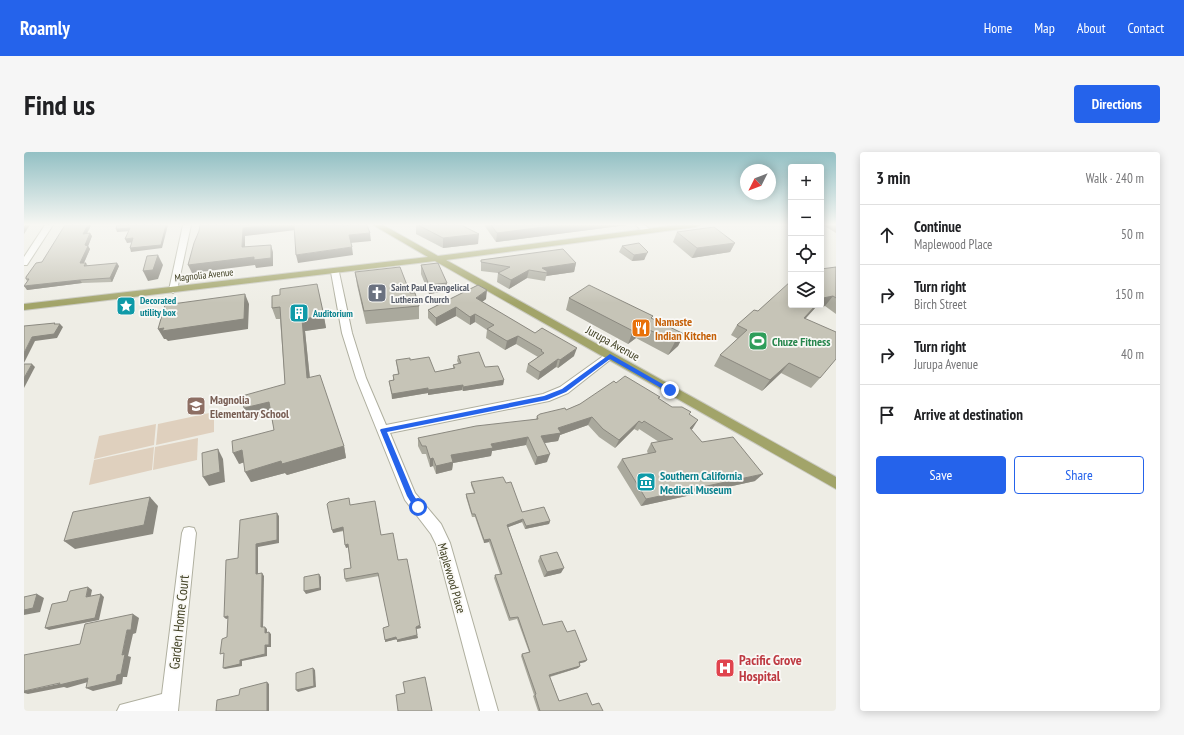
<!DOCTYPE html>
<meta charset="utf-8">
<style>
:root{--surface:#fff;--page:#f6f6f6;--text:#202124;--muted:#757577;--line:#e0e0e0;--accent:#2563eb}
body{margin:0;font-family:"PT Sans Narrow",sans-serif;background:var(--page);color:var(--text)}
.controls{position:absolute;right:12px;top:12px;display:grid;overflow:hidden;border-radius:4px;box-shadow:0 2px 10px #0003}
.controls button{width:36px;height:36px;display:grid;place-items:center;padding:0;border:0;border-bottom:1px solid var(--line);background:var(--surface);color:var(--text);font:20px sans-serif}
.compass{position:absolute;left:716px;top:12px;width:36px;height:36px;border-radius:50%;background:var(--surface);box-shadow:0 2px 10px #0003;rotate:228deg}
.stop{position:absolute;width:12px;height:12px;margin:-9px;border:3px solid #2563eb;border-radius:50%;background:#fff}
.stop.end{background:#2563eb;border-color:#fff;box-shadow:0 1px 4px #0008}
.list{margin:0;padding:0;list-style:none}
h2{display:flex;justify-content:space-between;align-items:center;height:52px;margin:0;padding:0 16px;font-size:17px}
h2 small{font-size:13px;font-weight:400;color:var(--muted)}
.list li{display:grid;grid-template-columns:26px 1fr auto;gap:12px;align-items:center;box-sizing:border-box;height:60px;padding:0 16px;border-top:1px solid var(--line)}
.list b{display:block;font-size:15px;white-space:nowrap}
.list p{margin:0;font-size:13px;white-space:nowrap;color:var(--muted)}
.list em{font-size:13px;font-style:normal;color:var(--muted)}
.actions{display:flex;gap:8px;padding:12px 16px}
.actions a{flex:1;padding:9px 0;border:1px solid var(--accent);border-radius:4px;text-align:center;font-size:14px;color:var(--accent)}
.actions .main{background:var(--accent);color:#fff}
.icon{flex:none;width:22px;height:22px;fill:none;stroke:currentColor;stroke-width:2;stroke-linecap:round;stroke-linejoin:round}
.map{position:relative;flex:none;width:812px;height:559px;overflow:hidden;border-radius:4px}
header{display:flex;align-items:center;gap:24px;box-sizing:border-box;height:56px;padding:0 20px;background:var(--accent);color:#fff}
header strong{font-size:19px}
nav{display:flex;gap:22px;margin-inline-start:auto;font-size:14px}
.intro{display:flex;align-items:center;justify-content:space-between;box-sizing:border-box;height:96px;padding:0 24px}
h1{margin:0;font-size:28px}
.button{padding:10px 18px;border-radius:4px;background:var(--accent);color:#fff;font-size:14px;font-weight:700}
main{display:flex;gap:24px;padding:0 24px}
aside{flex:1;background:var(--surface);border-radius:4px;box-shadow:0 2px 10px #0003}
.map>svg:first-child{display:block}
.green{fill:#dfd0be}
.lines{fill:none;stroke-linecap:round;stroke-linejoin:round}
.minor-casing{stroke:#afaf9f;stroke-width:2}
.major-casing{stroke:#cacac1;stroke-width:2}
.minor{fill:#fff;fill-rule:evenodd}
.major{fill:#a2a469;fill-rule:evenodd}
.wall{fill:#aaa99d}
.shaded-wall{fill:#8b8980}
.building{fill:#c6c4b7;stroke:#8b8980}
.route{fill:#2563eb}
.labels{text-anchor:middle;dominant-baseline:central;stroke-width:3.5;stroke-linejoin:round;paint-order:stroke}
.far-street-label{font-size:10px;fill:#404023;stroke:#faf9f6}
.far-worship-label{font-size:10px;font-weight:bold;fill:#5b616d;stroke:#faf9f6;text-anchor:start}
.far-culture-label{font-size:10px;font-weight:bold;fill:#0d838f;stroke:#faf9f6;text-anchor:start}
.food-label{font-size:12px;font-weight:bold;fill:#c56008;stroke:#faf9f6;text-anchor:start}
.leisure-label{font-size:12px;font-weight:bold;fill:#27864d;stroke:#faf9f6;text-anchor:start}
.street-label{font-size:12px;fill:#404023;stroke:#faf9f6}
.education-label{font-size:12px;font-weight:bold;fill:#785e54;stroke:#faf9f6;text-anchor:start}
.culture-label{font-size:12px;font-weight:bold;fill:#0d838f;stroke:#faf9f6;text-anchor:start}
.near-street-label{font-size:14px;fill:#404023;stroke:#faf9f6}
.near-health-label{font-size:14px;font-weight:bold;fill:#be3a42;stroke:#faf9f6;text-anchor:start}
</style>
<header>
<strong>Roamly</strong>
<nav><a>Home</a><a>Map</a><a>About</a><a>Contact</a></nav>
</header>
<div class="intro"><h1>Find us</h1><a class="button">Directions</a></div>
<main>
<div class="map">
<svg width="812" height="559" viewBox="0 0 812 559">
<rect width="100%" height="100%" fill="#eeede5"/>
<g class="green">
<path d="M190,260V280L132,293L134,272Z"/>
<path d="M132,272L130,293L70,307L75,284Z"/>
<path d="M174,286L173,308L129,318L131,295Z"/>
<path d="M130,295L128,318L65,333L70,308Z"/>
</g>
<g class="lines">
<g class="minor-casing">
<g id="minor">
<path d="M21,73H29L3,113H0V105Z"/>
<path d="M159,73H167L153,138L149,141L145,138Z"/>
<path d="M612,73H621L627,79L620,81Z"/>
<path d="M311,117L315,120L328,181L342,226L362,273L519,242L536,235L582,202L586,201L591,204L544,241L525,249L366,281L391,341L417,372L426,391L474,559H456L412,392L407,382L381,348L332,226L318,181L307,120Z"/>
<path d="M165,375L170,376L172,381L154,559H93L96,553L138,542L158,381L160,376Z"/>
</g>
</g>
<g class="major-casing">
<path id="major" d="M349,73H359L414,104L653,73H676L672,75L422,108L812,325V337L411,109L0,158V152L404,105Z"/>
</g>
<use href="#minor" class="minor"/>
<use href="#major" class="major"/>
</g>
<g class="wall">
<path d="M67,73L63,82L68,84L64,94L66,97L60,111H62L64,114H95L88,130L58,131L3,138V129L2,127L18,110Z"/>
<path d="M392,73H437L454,92L419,96L392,82Z"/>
<path d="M460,73H603L472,90Z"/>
<path d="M799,73H812V81Z"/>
<path d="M653,80L711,91L706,100L668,106L649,90Z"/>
<path d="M598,94L621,106L620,108L608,109L595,100Z"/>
<path d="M457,108L552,111L550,120L522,124L521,129L503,126L485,137L473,130L474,121L457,119Z"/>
<path d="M397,113L423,139L405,142L397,122Z"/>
<path d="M812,115V162L801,154L791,156L781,167L796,226L787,236L757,221L738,239L690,214L696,203L714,187L707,183L713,173L734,159L767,153Z"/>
<path d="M331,120L386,141L395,154V167L342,172L333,133Z"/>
<path d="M293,132L302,176L281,179L286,226L320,294L322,306L263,323L261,321L227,330L220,310L215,312L250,278L247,262L225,268L220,256L261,232L256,167H252L248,156L256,143Z"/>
<path d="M545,146L628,167L660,182L654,194L644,203L612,186L604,192L542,158Z"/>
<path d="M462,147L458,150L550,204L534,216L532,215L514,228L502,220L504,212L514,205L492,192L481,198L462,186L463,178L451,170L446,173L432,164L412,174L404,166V158Z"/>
<path d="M434,204L461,215L480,228L479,233L439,239L438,238L404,243V241L368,247L365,229L369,228V223L374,222L372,208H386L411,220L429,216V213L435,212L433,209Z"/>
<path d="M592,231L634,247L648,255L665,262L669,276L667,278L678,290L731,329L617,354L593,315L598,307L624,302L623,299L627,291L635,290L615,277L614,279L610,277L591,296L575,285L564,273L536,283L534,289L520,291L523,310L511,313L502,293L468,299L467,304L429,311L428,318L412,322L409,314L406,315L402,302H398L394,294V286L512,267L513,264L542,258L556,252Z"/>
<path d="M447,330L482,331L498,360L526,369L525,372L501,377L498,370L484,375L519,473L543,480L563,508L561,510L555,511L556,514L554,516L526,525L535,549L568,553L579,559H514L509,544L510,543L497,504L498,502L505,500L493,467L485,469L470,426L471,423L476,422L465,390L460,391L451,365H448L442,345V342L450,341L447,333Z"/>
<path d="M326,350V353L357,383L374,408L397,476L392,477L394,486L373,490V487L361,490V488L365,474L355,424L322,430L321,427L327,416L324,395L322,396L320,379L309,381Z"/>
<path d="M516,404L537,421L520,425L514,409Z"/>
</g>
<g class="shaded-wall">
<path d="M1,73H6L0,82V75Z"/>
<path d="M64,73H67L61,85L59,82Z"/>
<path d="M142,73H144L138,96L107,100L106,96Z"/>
<path d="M245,73H271L272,78L221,84V103L218,95L219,76Z"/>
<path d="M536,73H603L472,90L473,81Z"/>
<path d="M106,76L108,79L93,80L92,77Z"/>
<path d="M66,81L68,84L63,97L61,93Z"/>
<path d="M346,81L347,89L326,91L325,83Z"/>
<path d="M455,82L454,92L419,96V86Z"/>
<path d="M109,86L111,90L103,91L101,87Z"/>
<path d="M711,91L706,100L668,106L673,96Z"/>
<path d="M247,93L249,100V114L232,116L231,113L168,121L164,113Z"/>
<path d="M64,94L66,97L58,115L56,111Z"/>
<path d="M328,95L329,103L274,111L272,103Z"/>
<path d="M624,100L620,108L608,109L610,103Z"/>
<path d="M134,103L139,113L134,127L124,129L119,119Z"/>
<path d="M93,111L95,114L88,130L86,126Z"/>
<path d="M552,111L550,120L522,124L521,129L523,121L518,116Z"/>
<path d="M505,118L503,126L485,137L487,128Z"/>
<path d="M56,128L58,131L3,138L0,134Z"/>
<path d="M423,131V139L405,142V133Z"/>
<path d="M463,138L462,147L451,155L452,146Z"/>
<path d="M221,142L225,152L224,177L144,189L142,187H140L134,177Z"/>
<path d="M809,144L801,154L791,156L772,177L780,166L792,153H797V148L799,146Z"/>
<path d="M432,155V164L412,174V166Z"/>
<path d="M451,162V170L446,173V165Z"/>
<path d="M300,164L302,176L281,179L287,238L283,226L278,167Z"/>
<path d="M36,172L39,175L33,186L11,189L0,211V201L8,185Z"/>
<path d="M617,174L612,186L604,192L609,179Z"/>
<path d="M660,182L654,194L644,203L651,190Z"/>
<path d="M494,184L492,192L481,198L483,189Z"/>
<path d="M553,196L550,204L534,216L536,208Z"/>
<path d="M534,207L532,215L514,228L516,220Z"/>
<path d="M765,211L757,221L738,239L746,228Z"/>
<path d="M8,212L11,215L0,236V226Z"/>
<path d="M480,228L479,233L439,239V235Z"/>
<path d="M439,233L438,238L404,243V238Z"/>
<path d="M404,236V241L368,247V242Z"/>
<path d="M245,250L249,262L225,268L220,256Z"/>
<path d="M568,265L564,273L536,283L534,289L514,292L517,284L534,276Z"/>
<path d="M674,268L669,276L661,285L666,276Z"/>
<path d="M615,269L610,277L591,296L595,288Z"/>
<path d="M504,285L502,293L468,299L467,304L429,311L428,318L412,322V314L427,303L467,292Z"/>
<path d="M320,294L322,306L263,323L261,321L227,330L221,320L257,309Z"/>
<path d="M194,297L199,307L201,330L185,334L179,325Z"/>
<path d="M218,298L224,309L215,312L209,301Z"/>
<path d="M526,302L523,310L511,313L513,305Z"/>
<path d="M409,306V314L406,315V307Z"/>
<path d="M739,322L731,329L617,354L622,347Z"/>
<path d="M126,345L134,354L129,382L51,397L40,389Z"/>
<path d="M253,361L255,364V391L234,395V425L232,422V392Z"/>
<path d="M499,367L498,370L482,376L483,373Z"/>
<path d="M526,369L525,372L501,377L502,374Z"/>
<path d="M319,375L320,378L309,381L308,378Z"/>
<path d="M466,387L465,390L460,391V388Z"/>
<path d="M324,392L325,395L322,396L321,393Z"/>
<path d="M540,416L537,421L520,425L523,420Z"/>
<path d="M238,421L240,424L239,478L237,475Z"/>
<path d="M295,422L297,425V438L282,442L280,439Z"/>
<path d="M64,435L68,438L66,448L62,445Z"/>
<path d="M13,442L20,446L16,460L0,463V458Z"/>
<path d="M77,442L80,445L75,468L25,478L21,476Z"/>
<path d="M109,462L115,466L112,481L109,482L104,504L107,505L103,525H99L98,532L69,539L62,536L98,503L103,478Z"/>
<path d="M204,464L206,466L202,467L200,465Z"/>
<path d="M396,473L397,476L392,477V475Z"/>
<path d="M241,475L243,477V483L241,481Z"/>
<path d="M245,480L247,482V495H243V504L218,509V514L201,517L199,516L216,508L241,493Z"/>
<path d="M393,483L394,486L373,490V488Z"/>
<path d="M372,485L373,487L361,490V488Z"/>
<path d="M563,508L561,510L553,512L555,510Z"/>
<path d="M556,514L554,516L524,525L525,523Z"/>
<path d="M289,516L291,518L292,535L274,540L272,538Z"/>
<path d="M64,526L71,528L43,536L40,535L4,542L0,541V539Z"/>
<path d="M243,530L245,532V559H243Z"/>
</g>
<g class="building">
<path d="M41,73H64L59,82L66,81L61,93L64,94L56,111H62L60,114L93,111L86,126L56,128L0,134L5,127H2V125L12,111L18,110Z"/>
<path d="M93,73H142L137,93L106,96L109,86L101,87L106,76L92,77Z"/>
<path d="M176,73H245L219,76L218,95L247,93V106L230,108V105L164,113L170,91L175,79Z"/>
<path d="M270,73H319V74L328,73H343L346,81L325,83L328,95L272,103Z"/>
<path d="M394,73H437L455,82L419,86Z"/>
<path d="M467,73H536L473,81Z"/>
<path d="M690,75L711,91L673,96L653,80Z"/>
<path d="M615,91L624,100L623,101L610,103L598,94Z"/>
<path d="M539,97L552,111L518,116L523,119V121L505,118L487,128L474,121L486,115L457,110V108Z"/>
<path d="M134,103L129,118L119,119L123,104Z"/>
<path d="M414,111L423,131L405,133L397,113Z"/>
<path d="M376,115L386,141H391L395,154L340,159L331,120Z"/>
<path d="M812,115V146L809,144L799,146L797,148V117Z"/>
<path d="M767,129V153H792L780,166L812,180V207L796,226L765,211L746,228L696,203L723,178L713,173L730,158L734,159Z"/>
<path d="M293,132L300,164L278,167L283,226L296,223L320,294L258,312L257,309L221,320L218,298L209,301L208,289L250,278L245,250L220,256L218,244L261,232L256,155L248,156V144L256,143V137Z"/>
<path d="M454,133L463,138L452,146L511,181L518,176L553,196L536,208L534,207L516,220L504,212L520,201L517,199L518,198L494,184L483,189L463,177L470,173L451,162L446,165L432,155L412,166L404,158Z"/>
<path d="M565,133L629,164L627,166L660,182L651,190L617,174L609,179L545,146Z"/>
<path d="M221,142L220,167L138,179L140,176L134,177L141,153Z"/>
<path d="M31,171L30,172H36L30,182L8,185L0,201V174Z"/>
<path d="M455,200L461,215L474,214L480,228L439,235V233L404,238V236L368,242L365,229L370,228L369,223L375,222L372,208L386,206V208L405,205L411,220L431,216L429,213L437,211L434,204Z"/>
<path d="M0,212H8L0,226Z"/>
<path d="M601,224L636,245L634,246L648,255H658L667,260L665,262L674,268L666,276L678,290L709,285L739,322L622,347L598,307L632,300L627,291L649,287L620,269L618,271L615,269L595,288L579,277L568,265L534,276L537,281L517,284L526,302L513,305L504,285L467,292L469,296L427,303L429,310L412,314L409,306L406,307L402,294H398L394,286L452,274L514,267L513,264L516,262L541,256L542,258L556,252L590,229L592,231Z"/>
<path d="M194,297L196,320L179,325L178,301Z"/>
<path d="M479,325L482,331L487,330L498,360L520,355L526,369L502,374L499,367L483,373L519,473L538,469L543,480L551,478L563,508L555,510L556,514L525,523L535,549L563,541L568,553L575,551L579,559H516L511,543L512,542L498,502L506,500L494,465L486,466L471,423L478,422L466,387L460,388L451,362H448L442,342L451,341L447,330Z"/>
<path d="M126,345L120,373L40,389L49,360Z"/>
<path d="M325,346L326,353L351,349L357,383L369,381L374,408L383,407L396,473L392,475L393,483L373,488L372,485L361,488L359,476L365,474L354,421L321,427L320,417L327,416L324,392L321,393L319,375L308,378L303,352L305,350Z"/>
<path d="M253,361V388L232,392V422L238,421L237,475H241V481L245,480V493H241V502L216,508V512L199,516L200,501L196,502L198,487L203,485L204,464L200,465L202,408L214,406L216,368Z"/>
<path d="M533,400L540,416L523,420L516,404Z"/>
<path d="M295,422L296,436L280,439V425Z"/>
<path d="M64,435L62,445L77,442L71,466L21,476L28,452L43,449L46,439Z"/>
<path d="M13,442L9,456L0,458V445Z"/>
<path d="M109,462L107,478H103L98,503L101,502L97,522L93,523L92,529L62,536L64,526L35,533L36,531L0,539V503L56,492L61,472Z"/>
<path d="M289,516L290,534L272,538V521Z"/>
<path d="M401,525L408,559H374L372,543L381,541L379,530Z"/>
<path d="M243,530V559H192L193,548L215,543L216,537Z"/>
</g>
<linearGradient id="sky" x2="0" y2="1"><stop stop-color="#93c0c4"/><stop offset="0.48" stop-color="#f7f7f3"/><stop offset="1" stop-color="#f7f7f3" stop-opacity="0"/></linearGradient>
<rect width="812" height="151" fill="url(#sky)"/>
<path class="route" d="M586,202L649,238L644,240L586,207L542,240L523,248L363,280L389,342L397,355L396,357H391L383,344L356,278L357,277L520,244L538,237Z"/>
<defs>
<g id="church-square" transform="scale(1)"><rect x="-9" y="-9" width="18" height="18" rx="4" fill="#6b7280" stroke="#faf9f6"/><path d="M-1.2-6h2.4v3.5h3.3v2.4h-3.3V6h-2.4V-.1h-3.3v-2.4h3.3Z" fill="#fff"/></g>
<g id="sight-square" transform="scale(1)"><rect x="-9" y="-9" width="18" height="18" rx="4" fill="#0f9aa8" stroke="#faf9f6"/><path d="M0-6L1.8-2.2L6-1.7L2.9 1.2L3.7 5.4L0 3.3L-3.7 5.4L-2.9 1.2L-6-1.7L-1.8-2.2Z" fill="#fff"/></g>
<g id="building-square" transform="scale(1)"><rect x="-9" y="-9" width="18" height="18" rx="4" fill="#0f9aa8" stroke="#faf9f6"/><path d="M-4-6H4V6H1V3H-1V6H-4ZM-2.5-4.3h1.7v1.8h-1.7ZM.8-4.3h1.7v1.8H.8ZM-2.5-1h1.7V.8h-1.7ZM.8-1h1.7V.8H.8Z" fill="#fff"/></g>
<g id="restaurant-square" transform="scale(1)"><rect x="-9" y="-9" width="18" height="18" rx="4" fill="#e8710a" stroke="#faf9f6"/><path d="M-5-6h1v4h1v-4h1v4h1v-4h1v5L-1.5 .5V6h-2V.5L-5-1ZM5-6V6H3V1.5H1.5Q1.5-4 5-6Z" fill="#fff"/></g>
<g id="stadium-square" transform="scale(1)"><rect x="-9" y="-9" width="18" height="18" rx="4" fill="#2e9e5b" stroke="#faf9f6"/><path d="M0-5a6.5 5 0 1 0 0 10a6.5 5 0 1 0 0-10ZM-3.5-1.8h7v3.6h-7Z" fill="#fff"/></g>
<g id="school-square" transform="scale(1)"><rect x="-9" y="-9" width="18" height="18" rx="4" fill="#8d6e63" stroke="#faf9f6"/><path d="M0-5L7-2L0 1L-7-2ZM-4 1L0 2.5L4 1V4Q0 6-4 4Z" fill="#fff"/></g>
<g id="museum-square" transform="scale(1)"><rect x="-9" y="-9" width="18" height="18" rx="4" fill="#0f9aa8" stroke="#faf9f6"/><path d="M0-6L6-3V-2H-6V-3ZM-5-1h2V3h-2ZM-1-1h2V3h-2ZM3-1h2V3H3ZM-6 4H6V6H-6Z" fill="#fff"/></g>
<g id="hospital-square" transform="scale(1)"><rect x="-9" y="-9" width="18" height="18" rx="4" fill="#e0444e" stroke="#faf9f6"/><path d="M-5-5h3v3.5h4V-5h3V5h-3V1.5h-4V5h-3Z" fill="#fff"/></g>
</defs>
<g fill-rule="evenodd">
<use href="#church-square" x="353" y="141"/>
<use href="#sight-square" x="102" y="154"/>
<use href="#building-square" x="275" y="161"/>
<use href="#restaurant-square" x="617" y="176"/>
<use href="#stadium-square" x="734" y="189"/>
<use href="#school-square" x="172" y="254"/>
<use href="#museum-square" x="622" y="330"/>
<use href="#hospital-square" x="701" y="516"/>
</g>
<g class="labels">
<g class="far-street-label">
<text transform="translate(180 123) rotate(-6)">Magnolia Avenue</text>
</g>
<g class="far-worship-label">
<text x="367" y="135">Saint Paul Evangelical<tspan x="367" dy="12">Lutheran Church</tspan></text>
</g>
<g class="far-culture-label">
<text x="116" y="148">Decorated<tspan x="116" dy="12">utility box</tspan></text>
<text x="289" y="161">Auditorium</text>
</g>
<g class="food-label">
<text x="631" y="169">Namaste<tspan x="631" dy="14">Indian Kitchen</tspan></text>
</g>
<g class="leisure-label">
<text x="748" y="189">Chuze Fitness</text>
</g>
<g class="street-label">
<text transform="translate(589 191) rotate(29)">Jurupa Avenue</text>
<text transform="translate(428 426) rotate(74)">Maplewood Place</text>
</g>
<g class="education-label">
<text x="186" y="247">Magnolia<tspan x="186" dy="14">Elementary School</tspan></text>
</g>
<g class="culture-label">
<text x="636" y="323">Southern California<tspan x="636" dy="14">Medical Museum</tspan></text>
</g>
<g class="near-street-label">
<text transform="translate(155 470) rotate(-84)">Garden Home Court</text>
</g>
<g class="near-health-label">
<text x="715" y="508">Pacific Grove<tspan x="715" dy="16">Hospital</tspan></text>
</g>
</g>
</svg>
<div class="controls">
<button>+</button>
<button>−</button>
<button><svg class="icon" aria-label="locate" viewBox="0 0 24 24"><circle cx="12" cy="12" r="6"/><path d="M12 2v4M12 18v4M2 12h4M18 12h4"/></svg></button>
<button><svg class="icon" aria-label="layers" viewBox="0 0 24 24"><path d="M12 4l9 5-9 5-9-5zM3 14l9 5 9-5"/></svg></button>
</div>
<svg class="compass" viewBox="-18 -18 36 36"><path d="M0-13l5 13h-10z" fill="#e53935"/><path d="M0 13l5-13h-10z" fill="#757577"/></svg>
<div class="stop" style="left:394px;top:355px"></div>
<div class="stop end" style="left:646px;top:238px"></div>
</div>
<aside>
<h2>3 min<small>Walk · 240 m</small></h2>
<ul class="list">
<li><svg class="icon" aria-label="ahead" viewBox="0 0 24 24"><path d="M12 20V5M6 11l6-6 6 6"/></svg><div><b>Continue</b><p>Maplewood Place</p></div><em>50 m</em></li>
<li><svg class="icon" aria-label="right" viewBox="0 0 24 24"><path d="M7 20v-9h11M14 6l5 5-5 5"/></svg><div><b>Turn right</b><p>Birch Street</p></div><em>150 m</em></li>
<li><svg class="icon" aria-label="right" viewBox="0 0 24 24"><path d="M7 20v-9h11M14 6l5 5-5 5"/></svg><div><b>Turn right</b><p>Jurupa Avenue</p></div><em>40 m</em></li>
<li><svg class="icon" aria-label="arrive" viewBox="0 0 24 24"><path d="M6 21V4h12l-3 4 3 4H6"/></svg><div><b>Arrive at destination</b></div></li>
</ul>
<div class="actions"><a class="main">Save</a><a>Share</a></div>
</aside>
</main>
